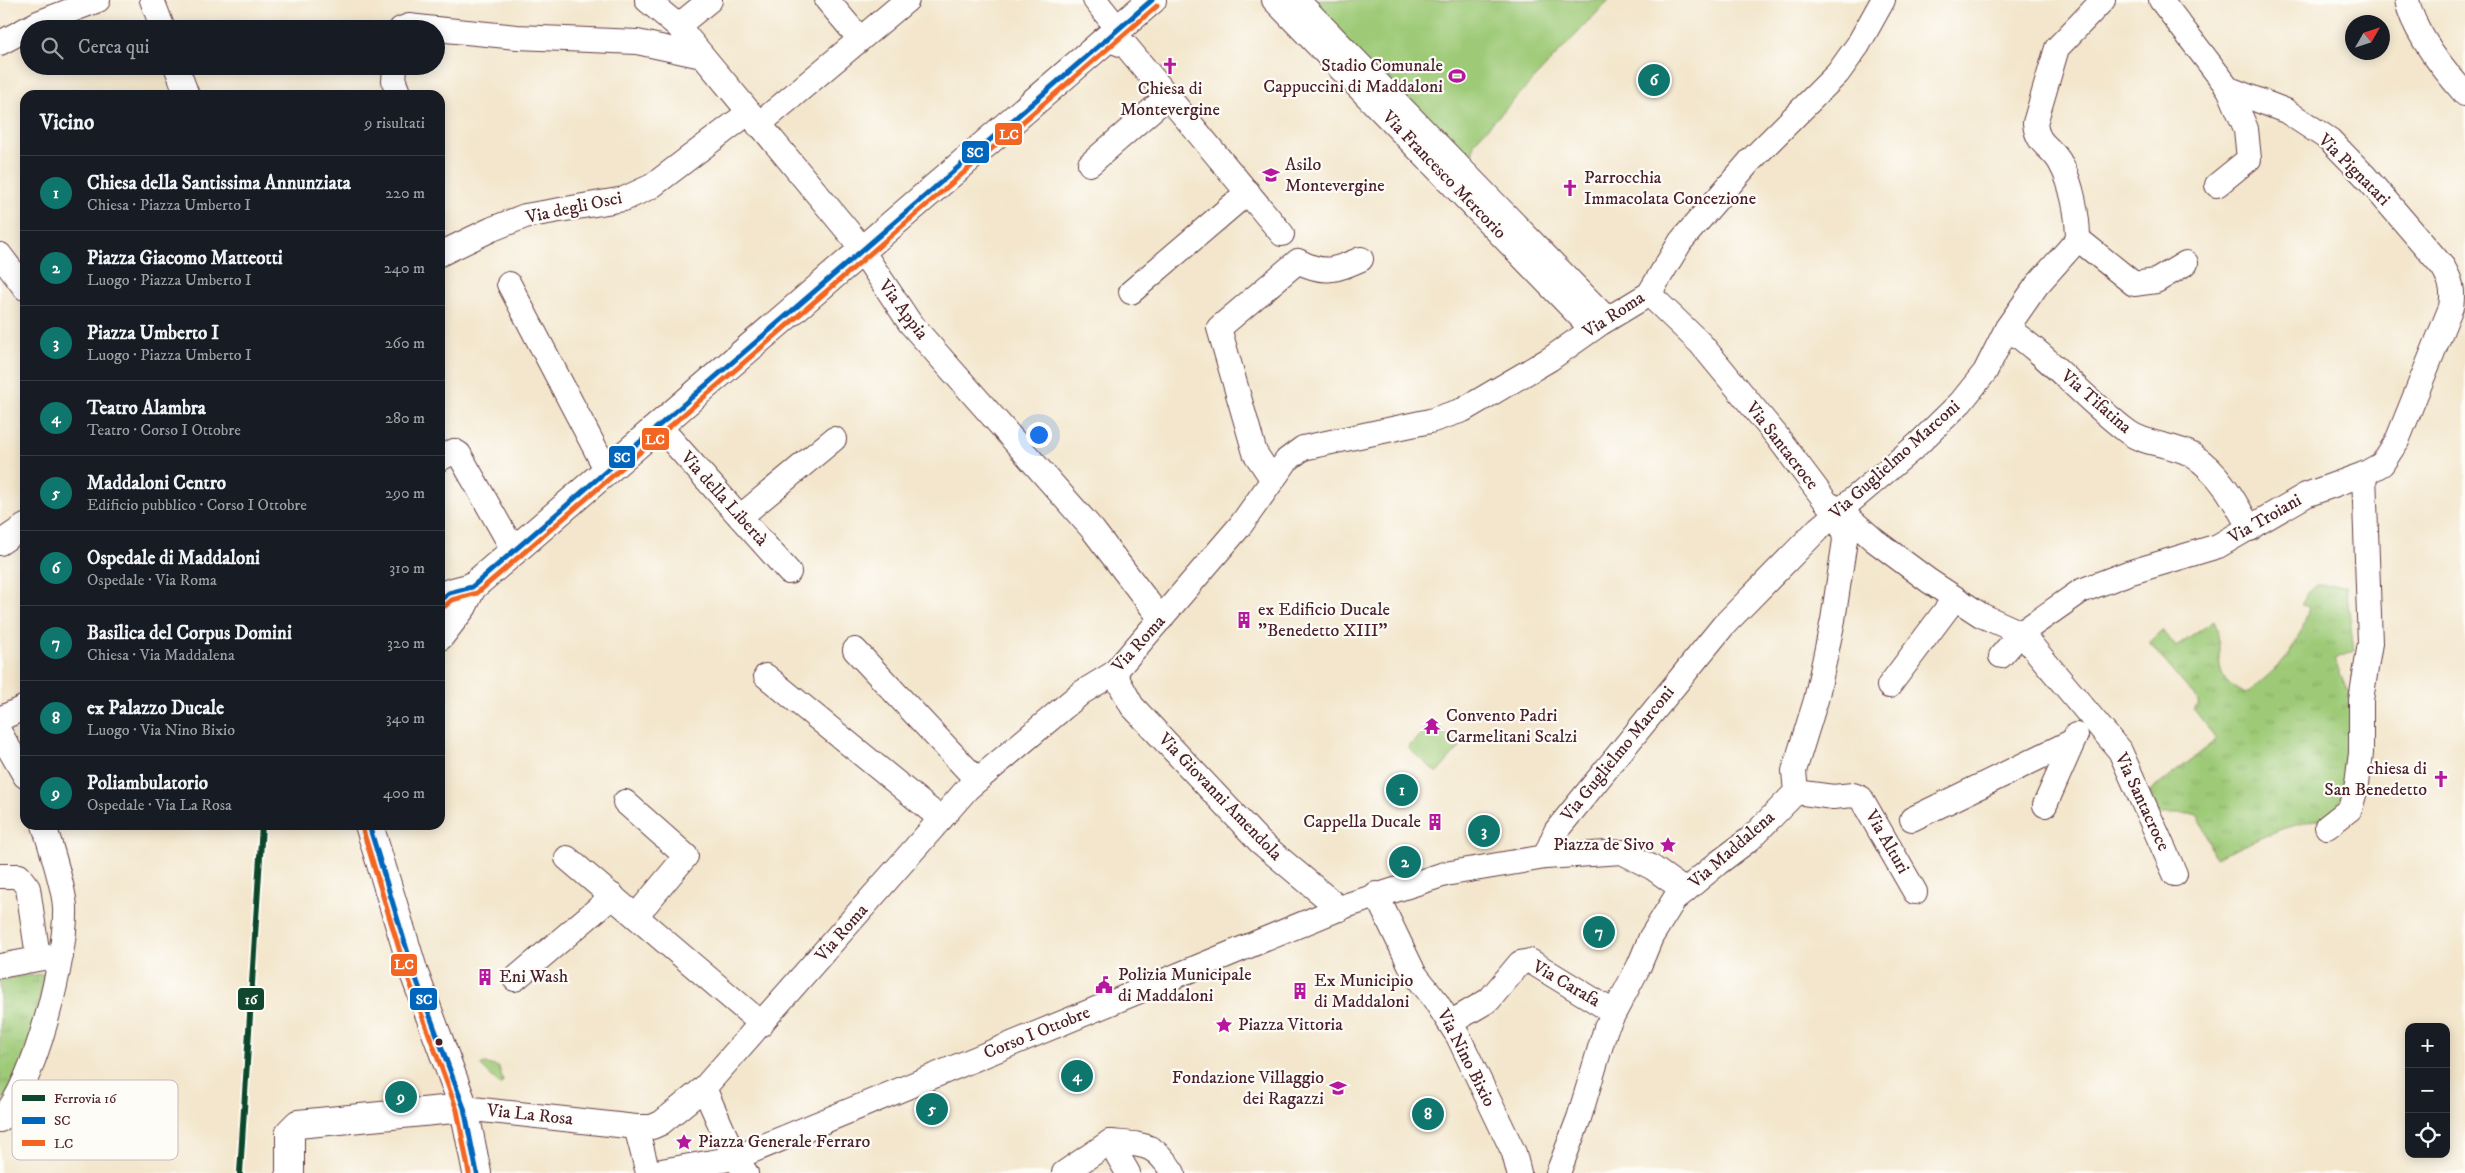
<!DOCTYPE html>
<html lang="it">
<meta charset="utf-8">
<style>
:root{--surface:#171b24;--page:#242831;--text:#f1f3f6;--muted:#9ea1a6;--line:#363941;--accent:#0f766e}
body{margin:0;font-family:"IM FELL DW Pica",serif;background:var(--page);color:var(--text)}
.controls{position:absolute;right:15px;bottom:15px;display:grid;overflow:hidden;border-radius:10px;box-shadow:0 2px 12px #0003}
.controls button{width:45px;height:45px;display:grid;place-items:center;padding:0;border:0;border-bottom:1px solid var(--line);background:var(--surface);color:var(--text);font:25px sans-serif}
.compass{position:absolute;left:2345px;top:15px;width:45px;height:45px;border-radius:50%;background:var(--surface);box-shadow:0 2px 12px #0003;rotate:51deg}
.you{position:absolute;left:1038px;top:434px;width:18px;height:18px;margin:-12px;border:4px solid #fff;border-radius:50%;background:#1a73e8;box-shadow:0 0 0 8px #1a73e833}
.badge{display:grid;place-items:center;width:32px;height:32px;border-radius:50%;background:var(--accent);color:#fff;font-size:16px;font-weight:700}
.pin{position:absolute;translate:-50% -50%;border:2px solid #fff;box-shadow:0 1px 5px #0006}
.list{margin:0;padding:0;list-style:none}
h2{display:flex;justify-content:space-between;align-items:center;height:65px;margin:0;padding:0 20px;font-size:21px}
h2 small{font-size:16px;font-weight:400;color:var(--muted)}
.list li{display:grid;grid-template-columns:32px 1fr auto;gap:15px;align-items:center;box-sizing:border-box;height:75px;padding:0 20px;border-top:1px solid var(--line)}
.list b{display:block;font-size:19px;white-space:nowrap}
.list p{margin:0;font-size:16px;white-space:nowrap;color:var(--muted)}
.list em{font-size:16px;font-style:normal;color:var(--muted)}
.icon{flex:none;width:28px;height:28px;fill:none;stroke:currentColor;stroke-width:2;stroke-linecap:round;stroke-linejoin:round}
.map{position:relative;flex:none;width:2465px;height:1173px;overflow:hidden}
.search{position:absolute;background:var(--surface);box-shadow:0 2px 12px #0003;left:20px;top:20px;width:425px;height:55px;display:flex;align-items:center;gap:12px;box-sizing:border-box;padding:0 18px;border-radius:28px;color:var(--muted);font-size:19px}
.panel{position:absolute;background:var(--surface);box-shadow:0 2px 12px #0003;left:20px;top:90px;width:425px;height:740px;border-radius:15px}
.map>svg:first-child{display:block}
.grass{fill:url(#grass-tufts);stroke:#747451}
.garden{fill:#9eca77;stroke:#747451}
.lines{fill:none;stroke-linecap:round;stroke-linejoin:round}
.minor-casing{stroke:#633d43;stroke-width:26}
.major-casing{stroke:#633d43;stroke-width:30}
.minor{stroke:#fff;stroke-width:24}
.major{stroke:#fff;stroke-width:28}
.bus-1-casing{stroke:#fdfcf7;stroke-width:9}
.bus-2-casing{stroke:#fdfcf7;stroke-width:9}
.bus-1{stroke:#0065bd;stroke-width:5}
.bus-2{stroke:#f26522;stroke-width:5}
.rail-1-casing{stroke:#fdfcf7;stroke-width:10}
.rail-1{stroke:#11472c;stroke-width:6}
.bus-dot{fill:#4a1f2b;stroke:#fdfcf7;stroke-width:2}
.labels{text-anchor:middle;dominant-baseline:central;stroke-width:4.5;stroke-linejoin:round;paint-order:stroke}
.poi-label{font-size:18px;fill:#4a1f2b;stroke:#fdfcf7;text-anchor:start}
.street-label{font-size:18px;fill:#4a1f2b;stroke:#fdfcf7}
.key{fill:#fdfcf7;stroke:#c7baba;stroke-width:1}
.key-label{font-size:14px;fill:#4a1f2b}
.line-badge{stroke:#fdfcf7;stroke-width:2}
.badge-label{font-size:14px;text-anchor:middle;font-weight:bold;fill:#fff}
</style>
<div class="map">
<svg width="2465" height="1173" viewBox="0 0 2465 1173">
<defs>
<pattern id="grass-tufts" width="24" height="20" patternUnits="userSpaceOnUse" patternTransform="scale(1.25)"><rect width="24" height="20" fill="#9eca77"/><path d="M3 7l-1-3M5 7V3M7 7l1-3M15 17l-1-3M17 17v-4M19 17l1-3" fill="none" stroke="#8aad67"/></pattern>
</defs>
<rect width="100%" height="100%" fill="#fdfcf7"/>
<filter id="ink" filterUnits="userSpaceOnUse"><feTurbulence type="fractalNoise" baseFrequency=".02" numOctaves="2"/><feDisplacementMap in="SourceGraphic" scale="10" xChannelSelector="R" yChannelSelector="G"/><feConvolveMatrix kernelMatrix="1 2 1 2 8 2 1 2 1" color-interpolation-filters="sRGB"/></filter>
<filter id="wash" filterUnits="userSpaceOnUse"><feTurbulence type="fractalNoise" baseFrequency=".0096" numOctaves="4" result="noise"/><feDisplacementMap in="SourceGraphic" scale="20" xChannelSelector="R" yChannelSelector="G"/><feGaussianBlur stdDeviation="1.12" result="paint"/><feColorMatrix in="noise" values="0 0 0 0 0 0 0 0 0 0 0 0 0 0 0 0 0 1.4 0 .05"/><feComposite in="paint" operator="in"/></filter>
<g filter="url(#wash)">
<rect width="100%" height="100%" fill="#f3e6cc"/>
<g class="grass">
<path d="M2317,585L2346,586L2354,651L2334,659L2347,689L2356,696L2354,731L2343,797L2334,809L2321,818L2279,830L2215,858L2199,817L2195,814H2160L2149,792L2217,740L2193,708L2200,703L2149,643L2163,630L2176,647L2214,621C2227,649 2205,677 2246,694C2280,666 2298,652 2309,607L2301,605L2307,594Z"/>
<path d="M44,974C37,1020 25,1066 0,1105V979Z"/>
<path d="M487,1064L499,1067L503,1082L500,1085L480,1065Z"/>
</g>
<g class="garden">
<path d="M1305,0H1609L1474,142L1473,153L1463,161Z"/>
<path d="M1432,721L1461,746L1437,773L1408,748Z"/>
</g>
</g>
<g filter="url(#ink)">
<g class="lines">
<g class="minor-casing">
<g id="minor">
<path d="M152,0L163,29"/>
<path d="M647,0L678,26L852,236L910,323L1093,530L1161,619"/>
<path d="M827,0L860,39"/>
<path d="M1095,0L1118,29"/>
<path d="M1274,0L1592,329"/>
<path d="M1297,0L1607,319"/>
<path d="M2407,0C2413,31 2444,70 2465,94"/>
<path d="M678,26L710,0"/>
<path d="M401,29L409,26L435,29"/>
<path d="M436,29L517,37L637,42L702,56"/>
<path d="M1106,39L1126,46L1282,234"/>
<path d="M0,43L38,23L98,0"/>
<path d="M176,66L187,95"/>
<path d="M395,66L394,82L399,95"/>
<path d="M758,125L907,0"/>
<path d="M1090,164L1168,96"/>
<path d="M2217,185L2249,159L2246,129L2229,89"/>
<path d="M2078,239L2134,284L2156,281L2186,263"/>
<path d="M440,254L492,229L525,216L624,199L652,186L748,113"/>
<path d="M0,255L25,288"/>
<path d="M509,284L607,471"/>
<path d="M1131,292L1248,192"/>
<path d="M1649,294L1701,344L1776,435L1827,503L1840,510L1874,540L1929,581L1981,615L2021,633L2120,751L2175,874"/>
<path d="M2007,328C2051,358 2085,400 2128,432C2145,445 2173,444 2192,455C2219,471 2236,503 2250,529"/>
<path d="M659,426L789,572"/>
<path d="M440,459L454,451L459,454L514,551"/>
<path d="M1273,480L1255,453L1219,328L1298,261C1324,275 1336,270 1361,259"/>
<path d="M740,517L834,439"/>
<path d="M0,543L25,526"/>
<path d="M855,650L977,780"/>
<path d="M2001,656L2021,633L2081,591L2128,573L2218,546L2306,495L2364,474L2382,464L2397,441L2451,307C2454,290 2451,281 2443,267L2364,175L2330,140L2286,111L2229,89L2161,0"/>
<path d="M1114,673L1132,706L1260,842L1340,909"/>
<path d="M766,676L941,819"/>
<path d="M1889,686L1955,598"/>
<path d="M0,719L25,707"/>
<path d="M0,733L25,776"/>
<path d="M1796,792L1833,797L1853,795L1861,798L1915,892"/>
<path d="M625,802L686,856L636,916"/>
<path d="M2045,805L2076,735"/>
<path d="M1912,819L2073,741"/>
<path d="M2327,827L2350,809L2357,784L2361,753V700L2370,643L2364,474"/>
<path d="M1545,857L1556,831L1723,626L1818,529L1917,445L1961,402L1985,372L2007,328L2037,285L2078,239C2078,216 2072,184 2061,164C2052,146 2037,146 2035,123L2057,48L2103,0"/>
<path d="M567,858L762,1024"/>
<path d="M0,876H19L28,888L37,950L43,958L61,956"/>
<path d="M1376,894L1414,973L1433,997L1458,1036L1514,1153L1519,1173"/>
<path d="M0,966L43,958"/>
<path d="M515,979L613,896"/>
<path d="M1450,1023L1489,1000L1520,963L1530,961L1605,1007L1615,1009"/>
<path d="M704,1088L968,788L1081,693L1114,673L1240,526L1287,460L1303,448L1430,421L1463,410L1550,359L1601,323L1649,294L1681,241L1750,161L1838,73L1858,45L1883,0"/>
<path d="M464,1108L636,1127"/>
<path d="M0,1120C35,1086 67,956 65,907C64,887 50,845 44,825"/>
<path d="M1110,1142C1144,1145 1154,1142 1173,1173"/>
<path d="M1110,1142L1128,1173"/>
<path d="M648,1173L636,1127H652L661,1123L704,1088L735,1158L746,1173"/>
<path d="M650,1173L735,1158L1348,905L1445,874L1545,857L1622,852L1653,868L1685,891"/>
<path d="M1064,1173L1110,1142"/>
<path d="M1558,1173L1579,1118L1606,1028L1639,966L1651,937L1674,900L1718,863L1750,839L1796,792L1794,771L1816,700L1833,620L1845,540L1840,510"/>
</g>
</g>
<g class="major-casing">
<g id="major">
<path d="M440,600L449,593L472,587L514,551L1152,0"/>
<path d="M440,636L463,606L472,587"/>
<path d="M369,825L414,973L464,1108L477,1173"/>
<path d="M290,1173V1132L298,1124L464,1108"/>
</g>
</g>
<use href="#minor" class="minor"/>
<use href="#major" class="major"/>
<g class="bus-1-casing">
<g id="bus-1">
<path d="M440,600L449,593L472,587L1152,0"/>
<path d="M369,825L414,973L464,1108L477,1173"/>
</g>
</g>
<g class="bus-2-casing">
<g id="bus-2">
<path d="M445,606L452,600L477,593L1157,6"/>
<path d="M362,827L407,975L457,1110L469,1173"/>
</g>
</g>
<use href="#bus-1" class="bus-1"/>
<use href="#bus-2" class="bus-2"/>
<g class="rail-1-casing">
<path id="rail-1" d="M240,1173L262,825"/>
</g>
<use href="#rail-1" class="rail-1"/>
</g>
</g>
<defs>
<g id="church-bare" transform="scale(1.35)"><path d="M-1.2-6h2.4v3.5h3.3v2.4h-3.3V6h-2.4V-.1h-3.3v-2.4h3.3Z" fill="#b5179e" stroke="#fdfcf7" stroke-width="2.5" paint-order="stroke"/></g>
<g id="stadium-bare" transform="scale(1.35)"><path d="M0-5a6.5 5 0 1 0 0 10a6.5 5 0 1 0 0-10ZM-3.5-1.8h7v3.6h-7Z" fill="#b5179e" stroke="#fdfcf7" stroke-width="2.5" paint-order="stroke"/></g>
<g id="school-bare" transform="scale(1.35)"><path d="M0-5L7-2L0 1L-7-2ZM-4 1L0 2.5L4 1V4Q0 6-4 4Z" fill="#b5179e" stroke="#fdfcf7" stroke-width="2.5" paint-order="stroke"/></g>
<g id="building-bare" transform="scale(1.35)"><path d="M-4-6H4V6H1V3H-1V6H-4ZM-2.5-4.3h1.7v1.8h-1.7ZM.8-4.3h1.7v1.8H.8ZM-2.5-1h1.7V.8h-1.7ZM.8-1h1.7V.8H.8Z" fill="#b5179e" stroke="#fdfcf7" stroke-width="2.5" paint-order="stroke"/></g>
<g id="temple-bare" transform="scale(1.35)"><path d="M0-6L5-2H3V0L6.5 2.5H4V6H1.5V3h-3V6H-4V2.5H-6.5L-3 0V-2H-5Z" fill="#b5179e" stroke="#fdfcf7" stroke-width="2.5" paint-order="stroke"/></g>
<g id="sight-bare" transform="scale(1.35)"><path d="M0-6L1.8-2.2L6-1.7L2.9 1.2L3.7 5.4L0 3.3L-3.7 5.4L-2.9 1.2L-6-1.7L-1.8-2.2Z" fill="#b5179e" stroke="#fdfcf7" stroke-width="2.5" paint-order="stroke"/></g>
<g id="civic-bare" transform="scale(1.35)"><path d="M-.6-6.5H3V-4.5H.6V-3L4-1V1h2V6H-6V1h2V-1L-.6-3ZM-1.2 2.5V6h2.4V2.5Z" fill="#b5179e" stroke="#fdfcf7" stroke-width="2.5" paint-order="stroke"/></g>
</defs>
<g fill-rule="evenodd">
<use href="#church-bare" x="1170" y="66"/>
<use href="#stadium-bare" x="1457" y="76"/>
<use href="#school-bare" x="1271" y="175"/>
<use href="#church-bare" x="1570" y="188"/>
<use href="#building-bare" x="1244" y="620"/>
<use href="#temple-bare" x="1432" y="726"/>
<use href="#church-bare" x="2441" y="779"/>
<use href="#building-bare" x="1435" y="822"/>
<use href="#sight-bare" x="1668" y="845"/>
<use href="#building-bare" x="485" y="977"/>
<use href="#civic-bare" x="1104" y="985"/>
<use href="#building-bare" x="1300" y="991"/>
<use href="#sight-bare" x="1224" y="1025"/>
<use href="#school-bare" x="1338" y="1088"/>
<use href="#sight-bare" x="684" y="1142"/>
</g>
<circle class="bus-dot" cx="439" cy="1042" r="4.5"/>
<g class="labels">
<g class="poi-label">
<text x="1443" y="66" text-anchor="end">Stadio Comunale<tspan x="1443" dy="21">Cappuccini di Maddaloni</tspan></text>
<text x="1170" y="89" text-anchor="middle">Chiesa di<tspan x="1170" dy="21">Montevergine</tspan></text>
<text x="1285" y="165">Asilo<tspan x="1285" dy="21">Montevergine</tspan></text>
<text x="1584" y="178">Parrocchia<tspan x="1584" dy="21">Immacolata Concezione</tspan></text>
<text x="1258" y="610">ex Edificio Ducale<tspan x="1258" dy="21">"Benedetto XIII"</tspan></text>
<text x="1446" y="716">Convento Padri<tspan x="1446" dy="21">Carmelitani Scalzi</tspan></text>
<text x="2427" y="769" text-anchor="end">chiesa di<tspan x="2427" dy="21">San Benedetto</tspan></text>
<text x="1421" y="822" text-anchor="end">Cappella Ducale</text>
<text x="1654" y="845" text-anchor="end">Piazza de Sivo</text>
<text x="1118" y="975">Polizia Municipale<tspan x="1118" dy="21">di Maddaloni</tspan></text>
<text x="499" y="977">Eni Wash</text>
<text x="1314" y="981">Ex Municipio<tspan x="1314" dy="21">di Maddaloni</tspan></text>
<text x="1238" y="1025">Piazza Vittoria</text>
<text x="1324" y="1078" text-anchor="end">Fondazione Villaggio<tspan x="1324" dy="21">dei Ragazzi</tspan></text>
<text x="698" y="1142">Piazza Generale Ferraro</text>
</g>
<g class="street-label">
<text transform="translate(2354 170) rotate(45)">Via Pignatari</text>
<text transform="translate(1444 175) rotate(46)">Via Francesco Mercorio</text>
<text transform="translate(574 208) rotate(-12)">Via degli Osci</text>
<text transform="translate(903 310) rotate(53)">Via Appia</text>
<text transform="translate(1614 315) rotate(-33)">Via Roma</text>
<text transform="translate(2096 402) rotate(41)">Via Tifatina</text>
<text transform="translate(1782 446) rotate(52)">Via Santacroce</text>
<text transform="translate(1895 460) rotate(-42)">Via Guglielmo Marconi</text>
<text transform="translate(724 499) rotate(48)">Via della Libertà</text>
<text transform="translate(2265 519) rotate(-30)">Via Troiani</text>
<text transform="translate(1139 644) rotate(-48)">Via Roma</text>
<text transform="translate(1618 754) rotate(-51)">Via Guglielmo Marconi</text>
<text transform="translate(1220 797) rotate(46)">Via Giovanni Amendola</text>
<text transform="translate(2142 802) rotate(65)">Via Santacroce</text>
<text transform="translate(1887 842) rotate(60)">Via Alturi</text>
<text transform="translate(1732 850) rotate(-41)">Via Maddalena</text>
<text transform="translate(842 933) rotate(-49)">Via Roma</text>
<text transform="translate(1566 984) rotate(30)">Via Carafa</text>
<text transform="translate(1037 1033) rotate(-22)">Corso I Ottobre</text>
<text transform="translate(1466 1058) rotate(63)">Via Nino Bixio</text>
<text transform="translate(530 1115) rotate(6)">Via La Rosa</text>
</g>
</g>
<rect x="12" y="1080" width="166" height="80" rx="8" class="key"/>
<rect x="22" y="1095" width="23" height="6" fill="#11472c"/>
<rect x="22" y="1117" width="23" height="7" fill="#0065bd"/>
<rect x="22" y="1140" width="23" height="6" fill="#f26522"/>
<g class="key-label">
<text x="54" y="1103">Ferrovia 16</text>
<text x="54" y="1125">SC</text>
<text x="54" y="1148">LC</text>
</g>
<g class="line-badge">
<rect x="994" y="122" width="29" height="24" rx="5" fill="#f26522"/>
<rect x="961" y="140" width="29" height="24" rx="5" fill="#0065bd"/>
<rect x="641" y="427" width="29" height="24" rx="5" fill="#f26522"/>
<rect x="608" y="445" width="28" height="24" rx="5" fill="#0065bd"/>
<rect x="390" y="953" width="28" height="24" rx="5" fill="#f26522"/>
<rect x="237" y="987" width="28" height="24" rx="5" fill="#11472c"/>
<rect x="409" y="987" width="29" height="24" rx="5" fill="#0065bd"/>
</g>
<g class="badge-label">
<text x="1009" y="139">LC</text>
<text x="975" y="157">SC</text>
<text x="655" y="444">LC</text>
<text x="622" y="462">SC</text>
<text x="404" y="969">LC</text>
<text x="251" y="1004">16</text>
<text x="424" y="1004">SC</text>
</g>
</svg>
<div class="controls">
<button>+</button>
<button>−</button>
<button><svg class="icon" aria-label="locate" viewBox="0 0 24 24"><circle cx="12" cy="12" r="6"/><path d="M12 2v4M12 18v4M2 12h4M18 12h4"/></svg></button>
</div>
<svg class="compass" viewBox="-18 -18 36 36"><path d="M0-13l5 13h-10z" fill="#e53935"/><path d="M0 13l5-13h-10z" fill="#9ea1a6"/></svg>
<div class="you"></div>
<div class="pin badge" style="left:1402px;top:790px">1</div>
<div class="pin badge" style="left:1405px;top:862px">2</div>
<div class="pin badge" style="left:1484px;top:831px">3</div>
<div class="pin badge" style="left:1077px;top:1076px">4</div>
<div class="pin badge" style="left:932px;top:1109px">5</div>
<div class="pin badge" style="left:1654px;top:80px">6</div>
<div class="pin badge" style="left:1599px;top:932px">7</div>
<div class="pin badge" style="left:1428px;top:1114px">8</div>
<div class="pin badge" style="left:401px;top:1097px">9</div>
<div class="search"><svg class="icon" aria-label="search" viewBox="0 0 24 24"><circle cx="10" cy="10" r="6"/><path d="M15 15l6 6"/></svg>Cerca qui</div>
<section class="panel">
<h2>Vicino<small>9 risultati</small></h2>
<ul class="list">
<li><span class="badge">1</span><div><b>Chiesa della Santissima Annunziata</b><p>Chiesa · Piazza Umberto I</p></div><em>220 m</em></li>
<li><span class="badge">2</span><div><b>Piazza Giacomo Matteotti</b><p>Luogo · Piazza Umberto I</p></div><em>240 m</em></li>
<li><span class="badge">3</span><div><b>Piazza Umberto I</b><p>Luogo · Piazza Umberto I</p></div><em>260 m</em></li>
<li><span class="badge">4</span><div><b>Teatro Alambra</b><p>Teatro · Corso I Ottobre</p></div><em>280 m</em></li>
<li><span class="badge">5</span><div><b>Maddaloni Centro</b><p>Edificio pubblico · Corso I Ottobre</p></div><em>290 m</em></li>
<li><span class="badge">6</span><div><b>Ospedale di Maddaloni</b><p>Ospedale · Via Roma</p></div><em>310 m</em></li>
<li><span class="badge">7</span><div><b>Basilica del Corpus Domini</b><p>Chiesa · Via Maddalena</p></div><em>320 m</em></li>
<li><span class="badge">8</span><div><b>ex Palazzo Ducale</b><p>Luogo · Via Nino Bixio</p></div><em>340 m</em></li>
<li><span class="badge">9</span><div><b>Poliambulatorio</b><p>Ospedale · Via La Rosa</p></div><em>400 m</em></li>
</ul>
</section>
</div>
